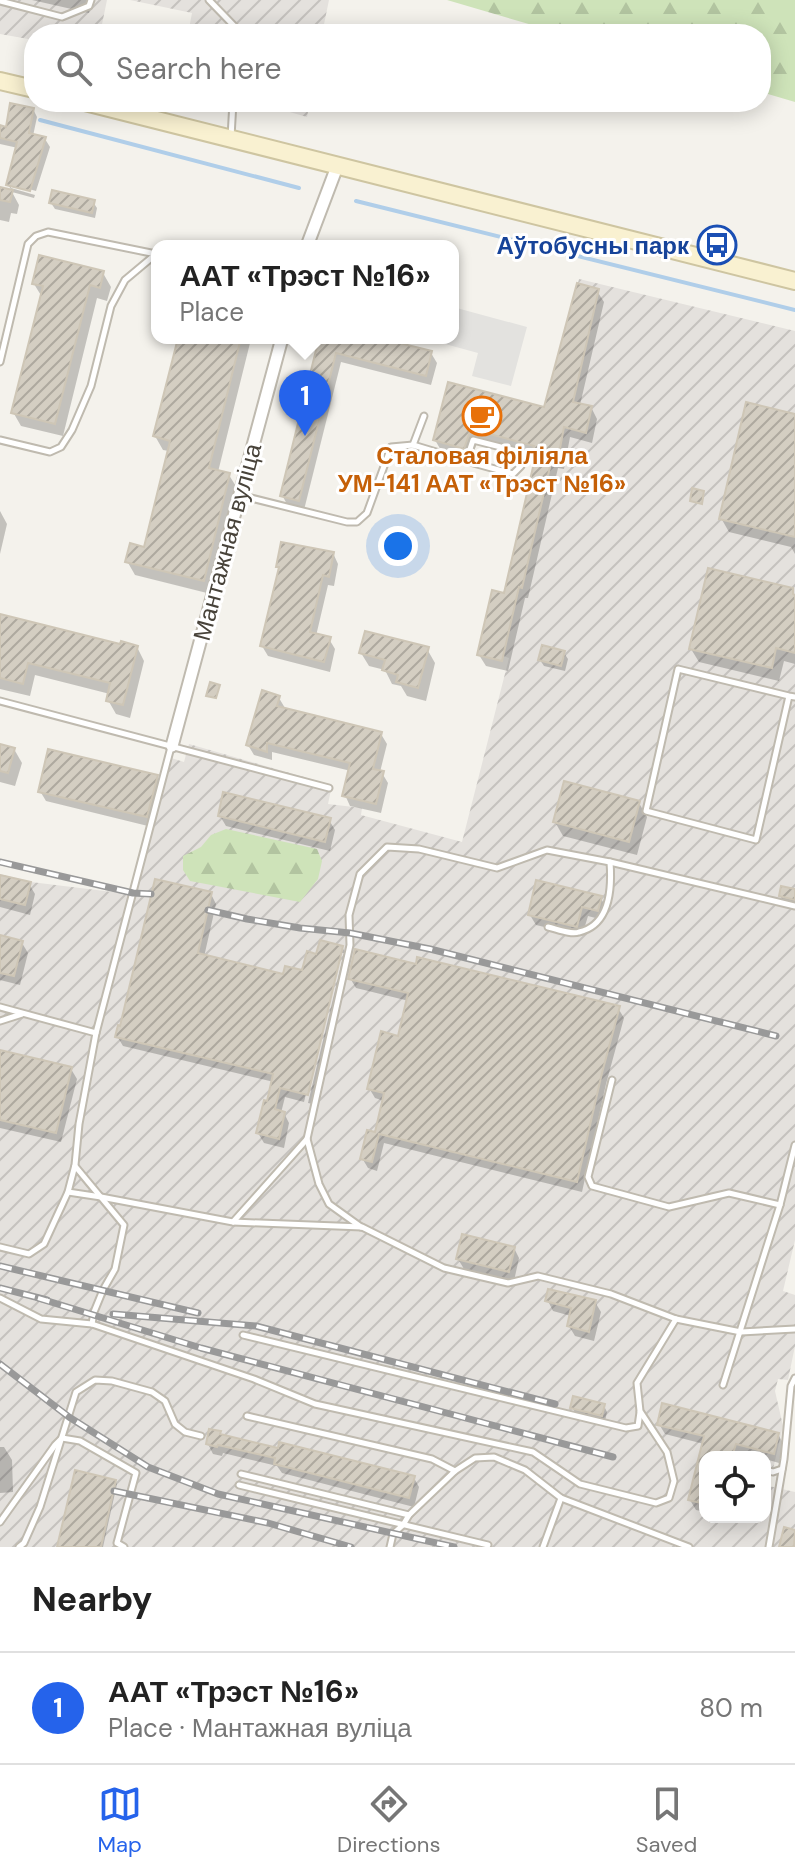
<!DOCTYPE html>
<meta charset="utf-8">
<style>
:root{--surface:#fff;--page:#f6f6f6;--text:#222;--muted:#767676;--line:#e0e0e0;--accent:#2563eb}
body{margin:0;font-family:"DM Sans",sans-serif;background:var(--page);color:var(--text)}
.controls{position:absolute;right:24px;bottom:24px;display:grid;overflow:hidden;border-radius:16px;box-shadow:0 4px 20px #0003}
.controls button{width:72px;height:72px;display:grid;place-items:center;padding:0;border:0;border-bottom:2px solid var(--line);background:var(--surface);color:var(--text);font:40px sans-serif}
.you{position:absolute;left:398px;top:546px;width:28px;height:28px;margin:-20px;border:6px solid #fff;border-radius:50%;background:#1a73e8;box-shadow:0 0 0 12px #1a73e833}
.badge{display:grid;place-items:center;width:52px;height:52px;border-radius:50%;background:var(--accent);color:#fff;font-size:26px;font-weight:700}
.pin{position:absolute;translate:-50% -66px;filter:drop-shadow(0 2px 4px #0008)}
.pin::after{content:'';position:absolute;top:42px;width:28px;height:24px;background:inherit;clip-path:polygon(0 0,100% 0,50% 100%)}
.popup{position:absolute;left:151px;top:240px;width:308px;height:104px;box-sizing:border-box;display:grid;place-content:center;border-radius:16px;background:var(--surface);filter:drop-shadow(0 2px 6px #0005);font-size:26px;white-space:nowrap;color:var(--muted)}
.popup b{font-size:30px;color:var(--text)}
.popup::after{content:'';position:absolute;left:50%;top:100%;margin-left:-16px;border:16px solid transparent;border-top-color:var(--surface)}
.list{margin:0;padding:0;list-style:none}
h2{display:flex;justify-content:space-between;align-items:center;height:104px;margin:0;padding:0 32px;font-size:34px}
h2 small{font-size:26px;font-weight:400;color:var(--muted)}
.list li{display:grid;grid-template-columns:52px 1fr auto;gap:24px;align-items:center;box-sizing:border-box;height:112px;padding:0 32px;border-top:2px solid var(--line)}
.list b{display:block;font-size:30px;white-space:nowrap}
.list p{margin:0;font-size:26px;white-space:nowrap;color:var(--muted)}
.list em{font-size:26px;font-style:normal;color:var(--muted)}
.icon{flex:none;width:44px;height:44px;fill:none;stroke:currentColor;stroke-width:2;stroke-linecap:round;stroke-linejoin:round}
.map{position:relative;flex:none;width:795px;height:1547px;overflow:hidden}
.search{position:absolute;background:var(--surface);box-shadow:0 4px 20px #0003;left:24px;right:24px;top:24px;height:88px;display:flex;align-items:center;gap:20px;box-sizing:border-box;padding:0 28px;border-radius:32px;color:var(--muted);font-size:30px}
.sheet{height:216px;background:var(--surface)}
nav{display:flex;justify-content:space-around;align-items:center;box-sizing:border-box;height:112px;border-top:2px solid var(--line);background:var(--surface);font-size:22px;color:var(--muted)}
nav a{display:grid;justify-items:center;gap:4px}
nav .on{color:var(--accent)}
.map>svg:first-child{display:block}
.industrial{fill:url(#industrial-furrows);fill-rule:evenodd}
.forest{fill:url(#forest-firs)}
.parking{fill:#e3e2df}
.shadow{fill:#0003}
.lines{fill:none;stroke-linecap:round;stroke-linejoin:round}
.stream{stroke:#b0cee9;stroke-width:4}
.building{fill:url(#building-hatch);stroke:#cec6b6;stroke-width:2}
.lane-casing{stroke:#bfbaaf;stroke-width:9}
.street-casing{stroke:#bfbaaf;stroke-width:15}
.secondary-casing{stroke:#cec5a1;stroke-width:20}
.lane{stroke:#fff;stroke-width:5}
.street{stroke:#fff;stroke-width:11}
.secondary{stroke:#f9f1d1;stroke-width:16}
.rail-casing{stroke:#999;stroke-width:7}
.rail{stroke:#fff;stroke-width:4;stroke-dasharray:12;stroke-linecap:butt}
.labels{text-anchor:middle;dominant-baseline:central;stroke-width:6;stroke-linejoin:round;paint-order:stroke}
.transit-label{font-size:24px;font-weight:bold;fill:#164399;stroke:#fff;text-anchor:end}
.food-label{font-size:24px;font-weight:bold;fill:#c56008;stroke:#fff}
.street-label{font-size:24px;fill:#48433a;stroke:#fff}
</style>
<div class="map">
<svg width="795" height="1547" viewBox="0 0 795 1547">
<defs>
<pattern id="industrial-furrows" width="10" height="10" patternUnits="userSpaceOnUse" patternTransform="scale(2)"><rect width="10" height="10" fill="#e4e1dd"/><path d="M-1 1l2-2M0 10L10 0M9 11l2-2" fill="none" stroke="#c5c2be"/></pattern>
<pattern id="forest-firs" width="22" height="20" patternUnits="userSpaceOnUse" patternTransform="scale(2)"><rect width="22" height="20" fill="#cee3b9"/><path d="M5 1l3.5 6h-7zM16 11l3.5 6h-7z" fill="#b2c4a0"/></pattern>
<pattern id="building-hatch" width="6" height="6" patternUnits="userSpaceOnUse" patternTransform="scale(2)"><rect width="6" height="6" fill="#d4cec2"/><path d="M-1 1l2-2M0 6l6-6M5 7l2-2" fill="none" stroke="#aea99f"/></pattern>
</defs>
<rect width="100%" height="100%" fill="#f4f2ec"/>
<g class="industrial">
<path d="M0,0H107L100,34H81L68,30L67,34H34V40L0,34Z"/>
<path d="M130,0H329L322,34H188L192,13Z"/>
<path d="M255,102H310L307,117Z"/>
<path d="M579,279L795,331V1240L783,1291L795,1295V1346L788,1380L778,1379L775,1391L783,1426L769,1486L795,1492V1547H0V874L31,882L129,894L168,757L184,762L189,744L332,785L328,804L362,808L361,815L462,842L509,658L503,656L519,587H522L553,458L532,453ZM705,1457H765V1517H705Z"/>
</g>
<g class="forest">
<path d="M447,0H795V102L761,92V34H563Z"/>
<path d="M226,829L317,849L322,861L318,879L300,902L190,881L183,870V856L201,847L211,835Z"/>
</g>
<path class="parking" d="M453,307L527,327L511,386L472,376L478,353L423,338H453Z"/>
<g class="shadow">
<path d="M32,0H92L89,13Z"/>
<path d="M33,109L37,117L33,136L45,139L50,147L36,191L11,184V188L35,195L34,198L12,192L19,205L17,214L11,213L9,222L0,220V189L13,192L8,185L18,148L0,144V127L7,129Z"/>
<path d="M93,202L97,208L95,218L55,209L51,203Z"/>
<path d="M103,273L111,287L107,301L97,298L63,436L21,426L13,412L42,297L34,284Z"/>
<path d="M597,291L604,302L580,405L591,407L597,419L592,443L570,437L564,469L558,468L528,598H525L508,671L486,666L479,655L506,596L537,458L536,455L478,440L471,459L442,452L435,440L450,384L546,410Z"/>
<path d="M180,338H251V339L218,472L229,475L237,488L211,594L135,575L127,561L145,549L169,451L163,450L155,436Z"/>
<path d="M321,338H371L431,353L437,363L431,385L341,362L304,510L288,506L282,495Z"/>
<path d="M795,416V554L791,547L729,532L721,518Z"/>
<path d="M0,511L7,524L0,554Z"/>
<path d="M333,553L338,564L334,586L328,585L316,636L329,639L335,649L330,672L268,656L262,646L280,570L278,566Z"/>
<path d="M791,590L795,596V664L784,661L779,681L699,662L691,649Z"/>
<path d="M0,616L122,646L137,647L144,661L130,718L116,714L108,700L110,694L35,675L30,696L0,689Z"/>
<path d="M427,649L435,663L426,701L407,696L401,686L392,684L385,670L369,666L361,653Z"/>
<path d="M564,653L568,659L565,671L544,666L540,660Z"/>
<path d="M279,698L285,708L284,710L381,734L387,744L380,772L382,773L388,783L381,813L350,806L345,795L351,771L272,752V760L254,755L248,745Z"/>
<path d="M0,746L14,749L22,763L15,786L0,782Z"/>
<path d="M157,777L162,787L152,827L46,801L40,791Z"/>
<path d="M639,803L647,817L637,855L563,836L555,822Z"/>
<path d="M220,816L329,820L335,830L330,851L226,826Z"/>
<path d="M0,877L29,884L35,894L30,915L0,907Z"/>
<path d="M795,891V906L784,903L781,896Z"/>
<path d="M211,894L216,904L204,957L285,976L304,972L318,956L342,947L348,957L313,1104L308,1103L344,953H340L304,1102L285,1097L281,1113H284L289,1123L284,1148L264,1143L258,1133L274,1082L123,1046L117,1036Z"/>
<path d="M600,897L606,907L603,920L588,916L582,936L536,925L530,915Z"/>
<path d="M0,937L22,943L28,953L20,985L0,980Z"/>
<path d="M350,978L618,1008L624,1018L606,1084L582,1192L384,1143L377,1171L368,1168L362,1158L376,1135L384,1101L375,1098L369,1088L400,1038L409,1001L356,988Z"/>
<path d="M0,1052L71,1069L77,1079L61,1142L0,1128Z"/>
<path d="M514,1248L519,1258L514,1281L464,1269L458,1259Z"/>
<path d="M548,1301L595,1302L601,1312L594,1341L575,1336L569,1326L571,1316L553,1311Z"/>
<path d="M604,1406L607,1412L605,1421L576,1414L572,1407Z"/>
<path d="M659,1424L778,1434L784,1445L779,1463L765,1459V1457L741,1453L740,1457H705V1512L696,1510L690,1500L704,1444L665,1434Z"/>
<path d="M220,1433L222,1436L414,1478L419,1487L414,1507L282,1473L277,1466L223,1453L222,1456L213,1454L208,1444Z"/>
<path d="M0,1447H4L12,1460L13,1492L0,1493Z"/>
<path d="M115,1482L117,1484L103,1547H59Z"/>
</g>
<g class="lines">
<g class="stream">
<path d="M40,120L299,188"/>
<path d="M356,201L795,310"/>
</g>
</g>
<g class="building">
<path d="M10,103L34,108L29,133L46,137L30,191L6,185L17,142L0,138V125L6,127Z"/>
<path d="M0,187L13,190L10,202L0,200Z"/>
<path d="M52,190L95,200L92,213L49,203Z"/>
<path d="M39,255L104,271L100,288L90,285L55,424L11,413L43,286L32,284Z"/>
<path d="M577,283L599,289L573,402L592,406L586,433L564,427L558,459L552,458L522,588L519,587L502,661L477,655L492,590L504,593L536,454L532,453L534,446L471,429L464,449L433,440L448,382L544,407Z"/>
<path d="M178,338H241L209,468L230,473L204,581L125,562L130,543L144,547L170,441L153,436Z"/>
<path d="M319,338H379L432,351L426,376L336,353L299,501L280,496Z"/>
<path d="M746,402L795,414V537L719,519Z"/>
<path d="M692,488L704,491L702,504L690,501Z"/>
<path d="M281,542L334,552L329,577L323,575L310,632L331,637L324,662L260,646L279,567H276Z"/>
<path d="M708,568L793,588V594L795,595V653L776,648L772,668L689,649Z"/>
<path d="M0,614L120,644L121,641L138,646L123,705L106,701L110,683L28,663L23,684L0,678Z"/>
<path d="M365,631L429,647L418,688L396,682L398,675L382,670L385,660L359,653Z"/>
<path d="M542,645L565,651L561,666L538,660Z"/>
<path d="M210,682L220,685L216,698L206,696Z"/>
<path d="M262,690L280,696L277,706L382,732L373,769L384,771L376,804L342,796L350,763L267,743V752L246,745Z"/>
<path d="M0,744L15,748L8,773L0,771Z"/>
<path d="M48,749L158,775L147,817L38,792Z"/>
<path d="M564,781L640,801L629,842L553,822Z"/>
<path d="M223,792L331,818L325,842L218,816Z"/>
<path d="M0,875L31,882L25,905L0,899Z"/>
<path d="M155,879L212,892L198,953L283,974L285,966L302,970L307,951L316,954L320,940L343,946L308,1095L280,1088L275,1109L285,1112L279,1139L256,1133L264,1100L267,1101L273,1074L115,1037L118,1025L120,1026Z"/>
<path d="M536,880L602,896L598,911L582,907L577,927L528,915Z"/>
<path d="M781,886L795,889V900L779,896Z"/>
<path d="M0,935L23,941L14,976L0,973Z"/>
<path d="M355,949L416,964L417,957L620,1006L602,1073L577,1182L379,1134L372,1162L360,1159L367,1130L375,1132L384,1093L367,1089L381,1031L398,1036L408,993L348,979Z"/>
<path d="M0,1050L72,1067L56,1133L0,1120Z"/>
<path d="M462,1234L515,1247L509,1272L456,1259Z"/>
<path d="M548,1289L596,1300L589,1332L567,1326L571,1308L545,1301Z"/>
<path d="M573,1396L605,1404L602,1416L570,1408Z"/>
<path d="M662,1403L779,1433L774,1454L736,1444L732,1457H705V1504L688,1500L704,1436L657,1425Z"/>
<path d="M209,1429L221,1431L220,1434L278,1448L279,1442L415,1476L409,1498L274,1464L275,1458L218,1445L217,1447L206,1444Z"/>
<path d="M75,1470L116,1480L101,1547H57Z"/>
<path d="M784,1527L795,1530L794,1547H779Z"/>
</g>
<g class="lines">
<g class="lane-casing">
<g id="lane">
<path d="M209,0L238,30V34"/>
<path d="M0,1L62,17L89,6L91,0"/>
<path d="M231,137L233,102"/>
<path d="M0,362L28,244L36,236L48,232L156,254"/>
<path d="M0,440L50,452L61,447L72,430L91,386L111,306L125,280L156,254"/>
<path d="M473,440L524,453L521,466L513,474L466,461Z"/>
<path d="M413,445L424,416"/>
<path d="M239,495L347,522H357L367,513L391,447L413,445L466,461"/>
<path d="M789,696L756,840L646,811L678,669L789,696L795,697"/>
<path d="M0,701L329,788"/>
<path d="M548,927C557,929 571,935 579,932C610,925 612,888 610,862"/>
<path d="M0,1007L96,1033"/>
<path d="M0,1021L22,1014"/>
<path d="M612,1080L588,1177L592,1186L669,1207L729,1193L780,1205"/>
<path d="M307,1139L319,1184L329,1204L361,1227"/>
<path d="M75,1166L124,1225L115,1269L103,1290L94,1312L92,1324"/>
<path d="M68,1192L101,1197L233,1222L362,1227L444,1268L508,1283L538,1276L611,1294L676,1319L741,1332L795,1329"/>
<path d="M233,1222L307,1139L350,945L349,915L360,874L387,847L419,849L497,868L547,850L610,862L795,906"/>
<path d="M0,1247L29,1254L44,1244L68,1192L75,1165L79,1124L96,1033L171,747"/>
<path d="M0,1298L41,1319L92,1324L254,1379L315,1404L533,1452L580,1484L656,1503L669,1498L674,1481L667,1452L640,1411L637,1383L676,1319"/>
<path d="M243,1335L626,1428L638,1426L640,1412"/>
<path d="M723,1385L780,1205L795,1145"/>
<path d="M247,1416L432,1459L455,1471"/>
<path d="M765,1470L773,1472L782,1469"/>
<path d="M241,1474L409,1515"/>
<path d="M239,1485L488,1545"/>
<path d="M561,1498L689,1547"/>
<path d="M0,1522L55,1445L62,1438L80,1441L136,1473L117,1543L124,1547"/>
<path d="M19,1547L24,1543L40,1507L76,1392L95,1380L112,1381L152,1392L165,1401L175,1424L185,1432L201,1436"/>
<path d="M390,1547L393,1534L403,1525L409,1515L455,1471L475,1458L494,1457L525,1470L561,1498L543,1547"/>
<path d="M769,1547L784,1459L791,1386L795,1378"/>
</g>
</g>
<g class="street-casing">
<g id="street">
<path d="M307,246L338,164"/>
<path d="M172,746L282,338"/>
</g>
</g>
<g class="secondary-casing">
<g id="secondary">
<path d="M0,81L34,89"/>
<path d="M85,102L795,281"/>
</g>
</g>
<use href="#lane" class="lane"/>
<use href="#street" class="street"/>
<use href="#secondary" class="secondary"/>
<g class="rail-casing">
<g id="rail">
<path d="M0,862L133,893L151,894"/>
<path d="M208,910L247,919L300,928L350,933L430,949L776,1036"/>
<path d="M0,1266L198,1313"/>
<path d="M0,1288L47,1300"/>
<path d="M38,1298L201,1348L613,1457"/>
<path d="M113,1314L256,1326L555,1404"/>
<path d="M0,1364L69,1417L148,1467L218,1494L454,1547"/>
<path d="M114,1491L268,1523L351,1547"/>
</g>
</g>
<use href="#rail" class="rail"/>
</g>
<defs>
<g id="bus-ring" transform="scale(2)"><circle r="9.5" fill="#fff" stroke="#1a4fb4" stroke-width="1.5"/><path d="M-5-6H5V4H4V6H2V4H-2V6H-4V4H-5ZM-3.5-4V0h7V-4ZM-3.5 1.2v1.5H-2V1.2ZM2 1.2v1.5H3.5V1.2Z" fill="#1a4fb4"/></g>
<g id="cafe-ring" transform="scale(2)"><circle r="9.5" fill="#fff" stroke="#e8710a" stroke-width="1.5"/><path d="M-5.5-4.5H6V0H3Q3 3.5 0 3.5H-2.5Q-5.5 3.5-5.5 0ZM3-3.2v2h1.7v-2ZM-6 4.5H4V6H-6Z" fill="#e8710a"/></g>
</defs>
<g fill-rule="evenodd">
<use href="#bus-ring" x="717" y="245"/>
<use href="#cafe-ring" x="482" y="416"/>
</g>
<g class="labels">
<g class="transit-label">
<text x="689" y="245">Аўтобусны парк</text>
</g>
<g class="food-label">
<text x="482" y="455">Сталовая філіяла<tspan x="482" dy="28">УМ-141 ААТ «Трэст №16»</tspan></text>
</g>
<g class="street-label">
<text transform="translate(227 542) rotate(-75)">Мантажная вуліца</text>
</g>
</g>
</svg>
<div class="controls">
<button><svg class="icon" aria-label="locate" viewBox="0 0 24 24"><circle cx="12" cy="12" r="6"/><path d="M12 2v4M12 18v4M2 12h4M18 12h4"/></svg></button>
</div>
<div class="you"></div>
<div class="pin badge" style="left:305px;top:436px">1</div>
<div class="popup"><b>ААТ «Трэст №16»</b>Place</div>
<div class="search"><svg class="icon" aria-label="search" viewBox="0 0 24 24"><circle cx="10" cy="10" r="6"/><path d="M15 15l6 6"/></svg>Search here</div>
</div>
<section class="sheet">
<h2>Nearby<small></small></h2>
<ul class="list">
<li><span class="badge">1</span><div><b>ААТ «Трэст №16»</b><p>Place · Мантажная вуліца</p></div><em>80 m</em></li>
</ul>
</section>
<nav>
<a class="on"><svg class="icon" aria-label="map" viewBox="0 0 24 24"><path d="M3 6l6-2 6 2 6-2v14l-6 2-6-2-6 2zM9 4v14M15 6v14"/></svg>Map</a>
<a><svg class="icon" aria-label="directions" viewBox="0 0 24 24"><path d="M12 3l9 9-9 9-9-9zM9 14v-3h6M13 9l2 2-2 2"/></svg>Directions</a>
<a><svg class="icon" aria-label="saved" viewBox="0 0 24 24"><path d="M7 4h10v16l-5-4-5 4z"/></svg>Saved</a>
</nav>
